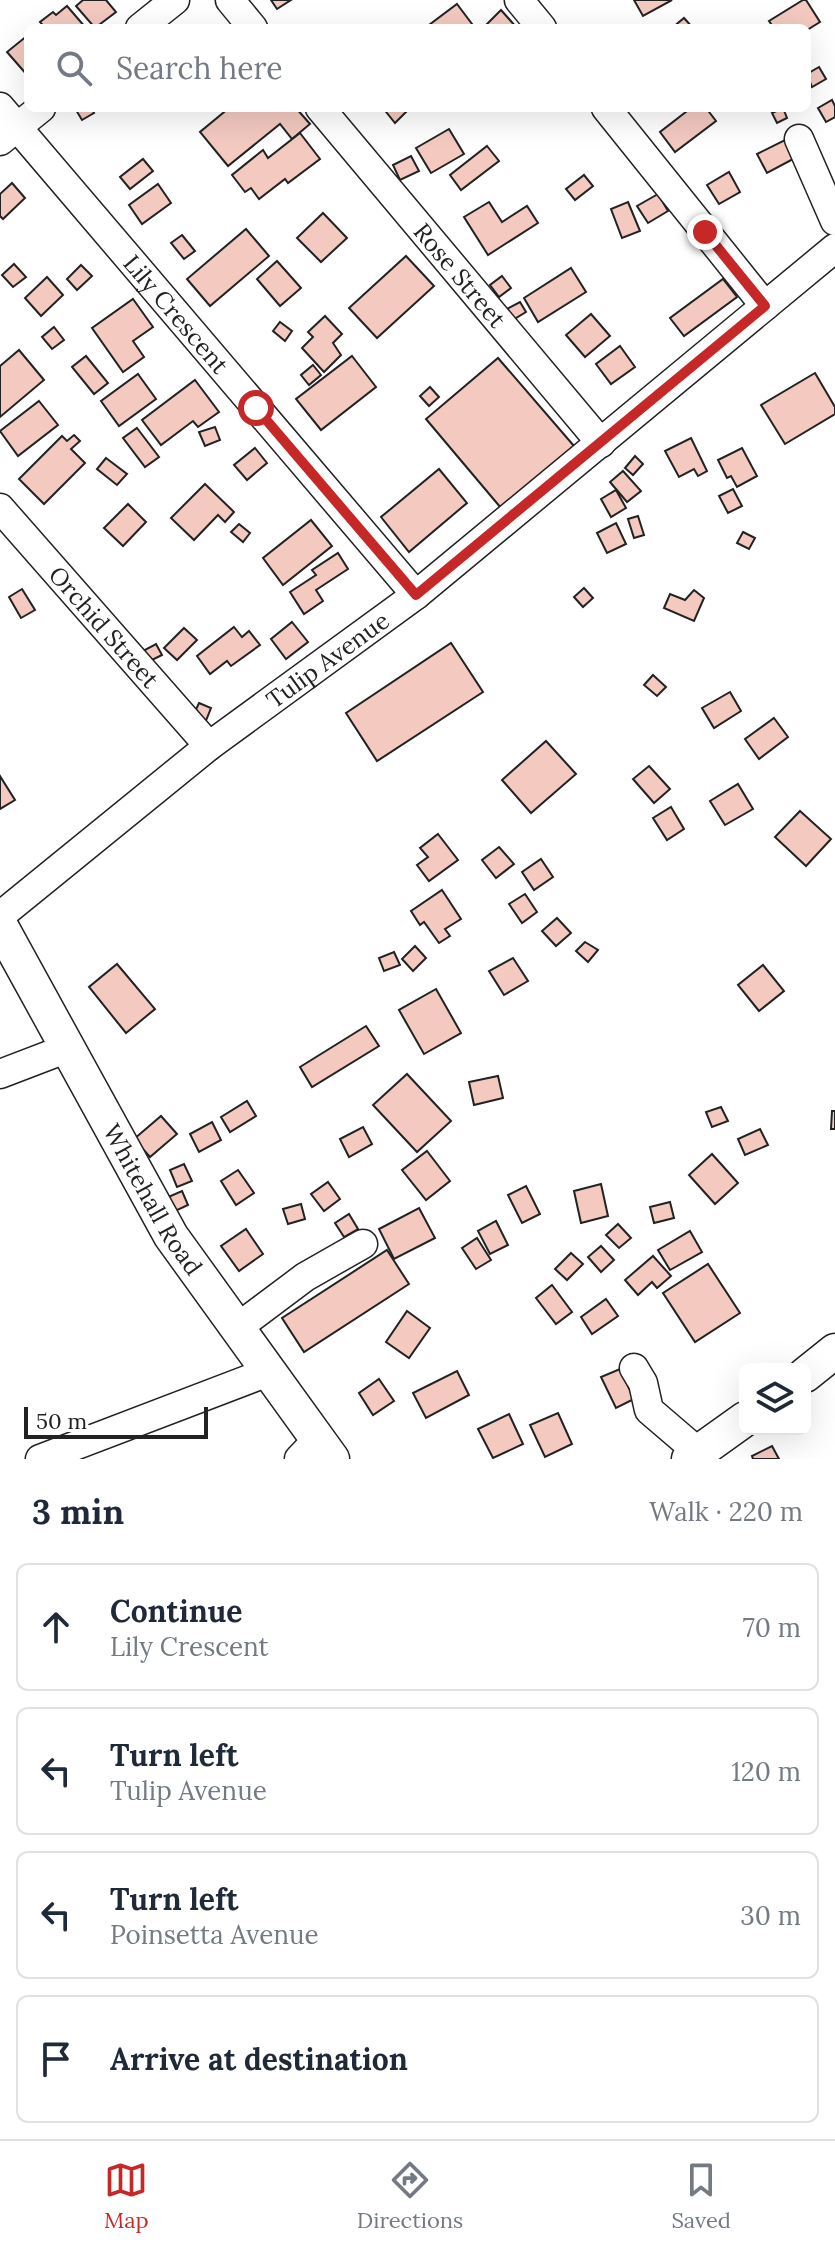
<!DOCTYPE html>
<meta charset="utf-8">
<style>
:root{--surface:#fff;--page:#f2f2f3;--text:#1f2937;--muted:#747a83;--line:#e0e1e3;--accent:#c62828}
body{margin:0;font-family:Lora,serif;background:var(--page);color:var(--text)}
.controls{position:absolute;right:24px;bottom:24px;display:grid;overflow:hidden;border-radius:12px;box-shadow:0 8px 32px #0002}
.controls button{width:72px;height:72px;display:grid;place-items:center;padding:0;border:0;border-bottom:2px solid var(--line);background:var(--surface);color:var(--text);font:40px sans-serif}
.scale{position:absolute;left:24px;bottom:20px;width:184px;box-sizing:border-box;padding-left:8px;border:4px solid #222;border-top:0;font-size:22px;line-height:28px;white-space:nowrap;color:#222;-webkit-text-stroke:6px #fff;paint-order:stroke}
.stop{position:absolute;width:24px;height:24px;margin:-18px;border:6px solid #c62828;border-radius:50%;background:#fff}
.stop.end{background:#c62828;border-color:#fff;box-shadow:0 2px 8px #0008}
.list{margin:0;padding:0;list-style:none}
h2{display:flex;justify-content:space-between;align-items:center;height:104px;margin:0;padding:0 32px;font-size:34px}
h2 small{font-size:26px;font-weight:400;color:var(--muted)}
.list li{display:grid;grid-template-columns:52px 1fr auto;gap:24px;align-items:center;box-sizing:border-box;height:128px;margin:0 16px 16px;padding:0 16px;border:2px solid var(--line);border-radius:12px}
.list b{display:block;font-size:30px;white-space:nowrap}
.list p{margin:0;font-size:26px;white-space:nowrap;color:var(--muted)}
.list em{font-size:26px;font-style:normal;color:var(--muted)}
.icon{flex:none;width:44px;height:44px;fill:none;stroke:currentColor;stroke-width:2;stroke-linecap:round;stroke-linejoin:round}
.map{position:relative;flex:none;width:835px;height:1459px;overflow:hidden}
.search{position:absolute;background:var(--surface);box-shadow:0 8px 32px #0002;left:24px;right:24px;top:24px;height:88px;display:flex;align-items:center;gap:20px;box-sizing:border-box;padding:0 28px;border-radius:12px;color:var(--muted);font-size:30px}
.sheet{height:680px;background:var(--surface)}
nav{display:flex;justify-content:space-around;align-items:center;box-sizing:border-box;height:112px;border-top:2px solid var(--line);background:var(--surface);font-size:22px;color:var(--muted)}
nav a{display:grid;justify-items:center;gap:4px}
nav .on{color:var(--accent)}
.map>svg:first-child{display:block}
.building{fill:#f3c9c0;stroke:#222;stroke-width:2}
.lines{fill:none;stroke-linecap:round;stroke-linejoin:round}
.minor-casing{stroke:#222;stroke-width:31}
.major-casing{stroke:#222;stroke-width:37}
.minor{stroke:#fff;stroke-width:28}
.major{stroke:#fff;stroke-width:34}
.route{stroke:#c62828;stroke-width:10}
.labels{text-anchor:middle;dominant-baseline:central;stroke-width:6;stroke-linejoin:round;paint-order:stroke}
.street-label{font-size:24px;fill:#222;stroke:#fff}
</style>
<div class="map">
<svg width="835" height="1459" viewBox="0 0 835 1459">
<rect width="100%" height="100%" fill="#fff"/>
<g class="building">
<path d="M83,0H106L116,12L95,28L76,6Z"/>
<path d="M271,0H291L277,9Z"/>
<path d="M634,0H672L643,16Z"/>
<path d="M803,0H806L820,22L807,30L774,28L769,21Z"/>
<path d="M457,4L475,28H425Z"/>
<path d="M67,6L86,28H45L40,22L53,12L56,15Z"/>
<path d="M501,10L517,28H489L486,25Z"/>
<path d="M684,18L693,28H672Z"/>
<path d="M28,35V76L7,52Z"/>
<path d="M819,67L826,79L812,87L807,74Z"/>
<path d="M832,100L835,106V117L826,122L818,108Z"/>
<path d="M80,108H91L94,113L82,120L76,110Z"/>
<path d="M229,108H296L310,124L292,139L280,124L228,166L200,132Z"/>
<path d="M383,108H410L395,123Z"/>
<path d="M691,108H706L716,121L675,152L660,132Z"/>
<path d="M783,108L787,118L777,123L772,113Z"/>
<path d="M449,129L464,154L431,173L416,148Z"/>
<path d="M300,133L320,159L288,183L285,179L259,199L251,188L245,192L232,175L263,150L268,158Z"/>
<path d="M785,140L795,158L767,173L757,154Z"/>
<path d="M487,146L499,161L461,190L450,175Z"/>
<path d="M411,156L419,171L400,180L393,165Z"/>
<path d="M143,159L153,171L130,189L120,177Z"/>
<path d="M729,172L740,192L719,204L707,185Z"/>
<path d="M584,175L593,186L575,200L566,189Z"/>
<path d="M12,183L25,198L3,219L0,216V194Z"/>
<path d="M158,184L171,203L142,224L129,205Z"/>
<path d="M658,194L668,211L648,223L637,206Z"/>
<path d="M489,202L502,222L527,206L538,223L488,255L464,217Z"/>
<path d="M628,202L640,231L622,238L611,209Z"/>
<path d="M323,213L347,238L321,262L297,238Z"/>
<path d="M246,229L269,256L210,306L187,279Z"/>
<path d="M182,235L195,251L184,259L171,243Z"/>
<path d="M406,256L434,286L377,338L349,308Z"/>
<path d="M277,261L301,288L280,306L257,279Z"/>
<path d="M14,264L26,277L13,287L2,275Z"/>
<path d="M81,265L92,276L77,290L67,279Z"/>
<path d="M571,268L586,292L538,322L524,298Z"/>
<path d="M502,276L511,288L499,297L490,285Z"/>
<path d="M47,277L63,295L41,316L25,298Z"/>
<path d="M723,279L737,297L684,336L670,318Z"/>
<path d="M133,299L153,327L133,341L144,357L123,372L92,328Z"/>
<path d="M520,302L526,312L511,321L505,310Z"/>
<path d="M591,314L610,336L585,357L566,335Z"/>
<path d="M325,316L342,334L333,343L341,355L324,372L302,348L313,337L308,332Z"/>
<path d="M280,322L292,331L285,341L273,331Z"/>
<path d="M54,327L64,340L52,349L42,337Z"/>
<path d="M620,346L635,367L611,384L596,364Z"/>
<path d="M19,350L44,380L0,417V366Z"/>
<path d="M86,356L108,383L94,394L72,367Z"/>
<path d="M352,356L376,387L321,430L296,399Z"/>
<path d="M498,358L574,446L501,508L426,419Z"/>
<path d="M313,365L321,375L309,385L301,375Z"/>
<path d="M815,373L835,407V414L785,444L761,405Z"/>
<path d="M138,374L156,399L119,426L101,401Z"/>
<path d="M195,380L219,412L198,427L193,421L161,445L142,420Z"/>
<path d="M430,387L439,397L429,406L420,396Z"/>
<path d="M39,401L58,425L18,456L0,431Z"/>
<path d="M215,427L220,440L205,446L199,432Z"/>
<path d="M137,428L159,457L145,467L123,438Z"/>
<path d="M74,435L80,441L71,449L85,463L44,504L19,479L62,436L67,441Z"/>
<path d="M691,438L707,471L698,476L694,469L679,477L665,451Z"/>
<path d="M255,448L267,463L247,480L234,465Z"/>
<path d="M742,448L757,476L737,487L731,476L727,478L718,460Z"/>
<path d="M635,456L643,464L633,475L625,468Z"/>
<path d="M106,458L127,474L117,485L97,469Z"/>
<path d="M439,469L467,503L409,552L381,517Z"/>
<path d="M623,471L641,491L627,502L610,482Z"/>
<path d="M205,484L234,512L225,522L218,515L194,540L171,518Z"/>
<path d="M733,489L742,506L728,513L719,496Z"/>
<path d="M616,490L626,508L611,517L601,499Z"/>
<path d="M128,504L146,522L123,546L104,528Z"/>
<path d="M638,516L644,535L634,538L628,519Z"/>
<path d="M311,520L332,546L283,585L263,558Z"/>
<path d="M616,523L626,544L607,553L597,533Z"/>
<path d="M239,524L250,533L243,542L231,532Z"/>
<path d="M743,532L755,538L749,549L737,543Z"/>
<path d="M338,553L348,569L316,590L323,601L304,614L290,592L316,575L312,570Z"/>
<path d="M584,588L593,598L583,607L574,597Z"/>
<path d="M22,589L35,610L21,618L9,597Z"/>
<path d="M694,590L704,598L694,621L664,608L670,594L685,600Z"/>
<path d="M292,622L308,642L286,659L271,639Z"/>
<path d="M234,627L242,637L249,631L260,645L231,666L227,661L210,674L197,656Z"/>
<path d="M184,628L197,640L177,660L164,648Z"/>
<path d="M451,643L483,692L377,761L346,713Z"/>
<path d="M156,644L162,655L146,663L141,652Z"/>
<path d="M653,675L666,687L657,696L644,685Z"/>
<path d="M730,692L741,711L714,728L702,708Z"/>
<path d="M199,703L211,708L205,723L192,718Z"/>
<path d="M774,718L788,737L759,759L745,739Z"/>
<path d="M546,741L576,774L531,813L502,780Z"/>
<path d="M649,766L670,789L654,803L633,779Z"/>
<path d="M0,776L15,800L0,809Z"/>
<path d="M738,784L753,809L725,825L710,801Z"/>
<path d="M671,807L684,829L667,840L653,818Z"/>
<path d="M800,811L831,839L806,866L775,837Z"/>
<path d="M438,834L458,860L429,881L417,865L428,857L420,848Z"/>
<path d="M499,847L514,864L496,878L482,860Z"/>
<path d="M541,859L553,877L534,890L522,872Z"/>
<path d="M442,890L461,919L445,929L450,936L439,943L424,922L420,925L411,911Z"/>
<path d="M525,894L537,912L522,923L509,904Z"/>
<path d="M557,918L571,933L556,946L542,931Z"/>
<path d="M585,942L598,950L588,962L576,951Z"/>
<path d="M415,946L426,958L413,971L402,959Z"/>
<path d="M394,952L400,965L384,971L379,958Z"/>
<path d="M513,958L528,981L504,995L489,971Z"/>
<path d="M117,964L155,1009L126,1033L89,987Z"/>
<path d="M763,965L784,991L759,1011L738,985Z"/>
<path d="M436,989L461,1033L424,1054L399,1010Z"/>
<path d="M366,1026L379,1046L312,1087L300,1067Z"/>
<path d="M407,1074L451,1121L417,1152L373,1105Z"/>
<path d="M498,1076L503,1098L474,1105L469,1082Z"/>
<path d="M247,1101L256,1116L230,1132L221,1117Z"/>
<path d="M721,1107L728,1121L712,1127L706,1112Z"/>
<path d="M832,1111H835V1129H831Z"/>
<path d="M161,1116L177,1134L150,1157L134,1139Z"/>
<path d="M212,1122L221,1140L199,1152L190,1134Z"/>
<path d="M363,1127L372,1144L349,1157L340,1139Z"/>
<path d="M760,1129L768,1145L745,1155L738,1139Z"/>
<path d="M427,1151L450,1181L426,1200L402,1170Z"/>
<path d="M712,1154L738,1183L715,1204L689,1175Z"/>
<path d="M184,1164L192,1181L177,1187L170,1170Z"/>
<path d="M238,1170L254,1193L236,1205L221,1181Z"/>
<path d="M328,1182L340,1199L324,1211L311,1194Z"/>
<path d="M601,1184L608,1216L581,1223L574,1191Z"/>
<path d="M526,1186L540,1214L522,1223L508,1195Z"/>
<path d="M182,1191L188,1205L173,1212L166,1198Z"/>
<path d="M670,1202L674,1218L654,1223L650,1207Z"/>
<path d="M301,1204L305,1219L288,1224L283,1209Z"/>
<path d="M419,1208L435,1238L394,1259L379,1229Z"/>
<path d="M349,1214L358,1229L344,1237L335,1223Z"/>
<path d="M496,1221L508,1245L490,1254L478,1231Z"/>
<path d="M618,1224L631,1238L619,1248L606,1235Z"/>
<path d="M246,1229L263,1254L239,1271L221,1246Z"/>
<path d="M690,1231L702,1252L670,1270L658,1250Z"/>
<path d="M477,1238L491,1260L476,1269L462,1248Z"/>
<path d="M601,1246L614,1260L601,1272L588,1257Z"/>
<path d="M387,1250L409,1284L304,1352L282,1318Z"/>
<path d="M571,1253L583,1264L567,1280L555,1269Z"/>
<path d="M653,1256L671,1276L657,1288L652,1282L638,1295L625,1280Z"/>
<path d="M708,1264L740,1313L695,1342L663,1293Z"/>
<path d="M552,1285L572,1312L556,1324L536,1298Z"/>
<path d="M606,1299L618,1316L592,1334L581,1317Z"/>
<path d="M407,1311L430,1328L409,1358L386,1342Z"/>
<path d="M620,1369L634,1399L616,1408L601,1377Z"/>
<path d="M457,1371L469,1395L426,1418L413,1393Z"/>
<path d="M379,1379L394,1401L373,1415L359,1393Z"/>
<path d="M558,1413L572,1444L545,1457L530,1425Z"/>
<path d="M509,1414L523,1444L493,1458L478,1429Z"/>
<path d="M772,1446L779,1459H753L752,1456Z"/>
</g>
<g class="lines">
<g class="minor-casing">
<g id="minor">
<path d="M230,0L253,28"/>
<path d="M519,0L542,28"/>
<path d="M140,28L175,0"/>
<path id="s1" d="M0,107L416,595"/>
<path id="s2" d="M320,108L601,443"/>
<path d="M606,108L765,306"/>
<path d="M799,139L835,221"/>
<path d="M0,141L41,108"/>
<path id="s3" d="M0,508L209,746"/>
<path id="s4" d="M0,916L209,746L416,595L835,248"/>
<path d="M0,1074L68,1048"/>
<path d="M237,1328L305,1277L363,1244"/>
<path d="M634,1368L643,1383L649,1410L698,1452"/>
<path d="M40,1459L268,1372"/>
<path d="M299,1459L318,1439"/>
</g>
</g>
<g class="major-casing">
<g id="major">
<path id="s5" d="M0,925L171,1236L332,1459"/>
<path d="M805,1375L835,1351"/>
<path d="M689,1459L745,1419"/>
</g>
</g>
<use href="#minor" class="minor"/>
<use href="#major" class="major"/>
</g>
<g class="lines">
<path class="route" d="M256,408L416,595L765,306L705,232"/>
</g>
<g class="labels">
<g class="street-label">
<text stroke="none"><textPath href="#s2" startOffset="218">Rose Street</textPath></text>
<text stroke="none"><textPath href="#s1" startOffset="272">Lily Crescent</textPath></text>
<text stroke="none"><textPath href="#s3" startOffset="158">Orchid Street</textPath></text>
<text stroke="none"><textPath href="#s4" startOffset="416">Tulip Avenue</textPath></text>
<text stroke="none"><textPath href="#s5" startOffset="314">Whitehall Road</textPath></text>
</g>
</g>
</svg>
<div class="controls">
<button><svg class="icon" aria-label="layers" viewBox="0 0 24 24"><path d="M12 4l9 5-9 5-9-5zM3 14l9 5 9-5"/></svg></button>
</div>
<div class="scale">50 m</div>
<div class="stop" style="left:256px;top:408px"></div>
<div class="stop end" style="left:705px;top:232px"></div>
<div class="search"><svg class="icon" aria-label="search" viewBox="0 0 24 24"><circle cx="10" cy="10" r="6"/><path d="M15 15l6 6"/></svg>Search here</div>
</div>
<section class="sheet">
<h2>3 min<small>Walk · 220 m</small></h2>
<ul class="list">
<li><svg class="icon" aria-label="ahead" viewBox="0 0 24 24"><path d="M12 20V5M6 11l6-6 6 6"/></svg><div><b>Continue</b><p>Lily Crescent</p></div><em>70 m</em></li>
<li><svg class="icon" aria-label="left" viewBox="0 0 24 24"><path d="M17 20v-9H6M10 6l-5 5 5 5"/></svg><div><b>Turn left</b><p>Tulip Avenue</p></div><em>120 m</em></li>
<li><svg class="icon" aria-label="left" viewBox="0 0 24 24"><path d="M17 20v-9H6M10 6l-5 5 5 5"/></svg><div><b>Turn left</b><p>Poinsetta Avenue</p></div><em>30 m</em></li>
<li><svg class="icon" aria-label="arrive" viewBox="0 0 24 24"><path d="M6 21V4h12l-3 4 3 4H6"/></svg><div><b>Arrive at destination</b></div></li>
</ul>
</section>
<nav>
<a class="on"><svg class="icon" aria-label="map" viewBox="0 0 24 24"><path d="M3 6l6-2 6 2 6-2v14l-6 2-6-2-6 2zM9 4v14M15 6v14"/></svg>Map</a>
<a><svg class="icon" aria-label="directions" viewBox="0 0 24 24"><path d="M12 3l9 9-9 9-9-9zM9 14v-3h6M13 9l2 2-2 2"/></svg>Directions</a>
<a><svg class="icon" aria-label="saved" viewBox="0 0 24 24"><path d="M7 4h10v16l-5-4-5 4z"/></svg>Saved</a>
</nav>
